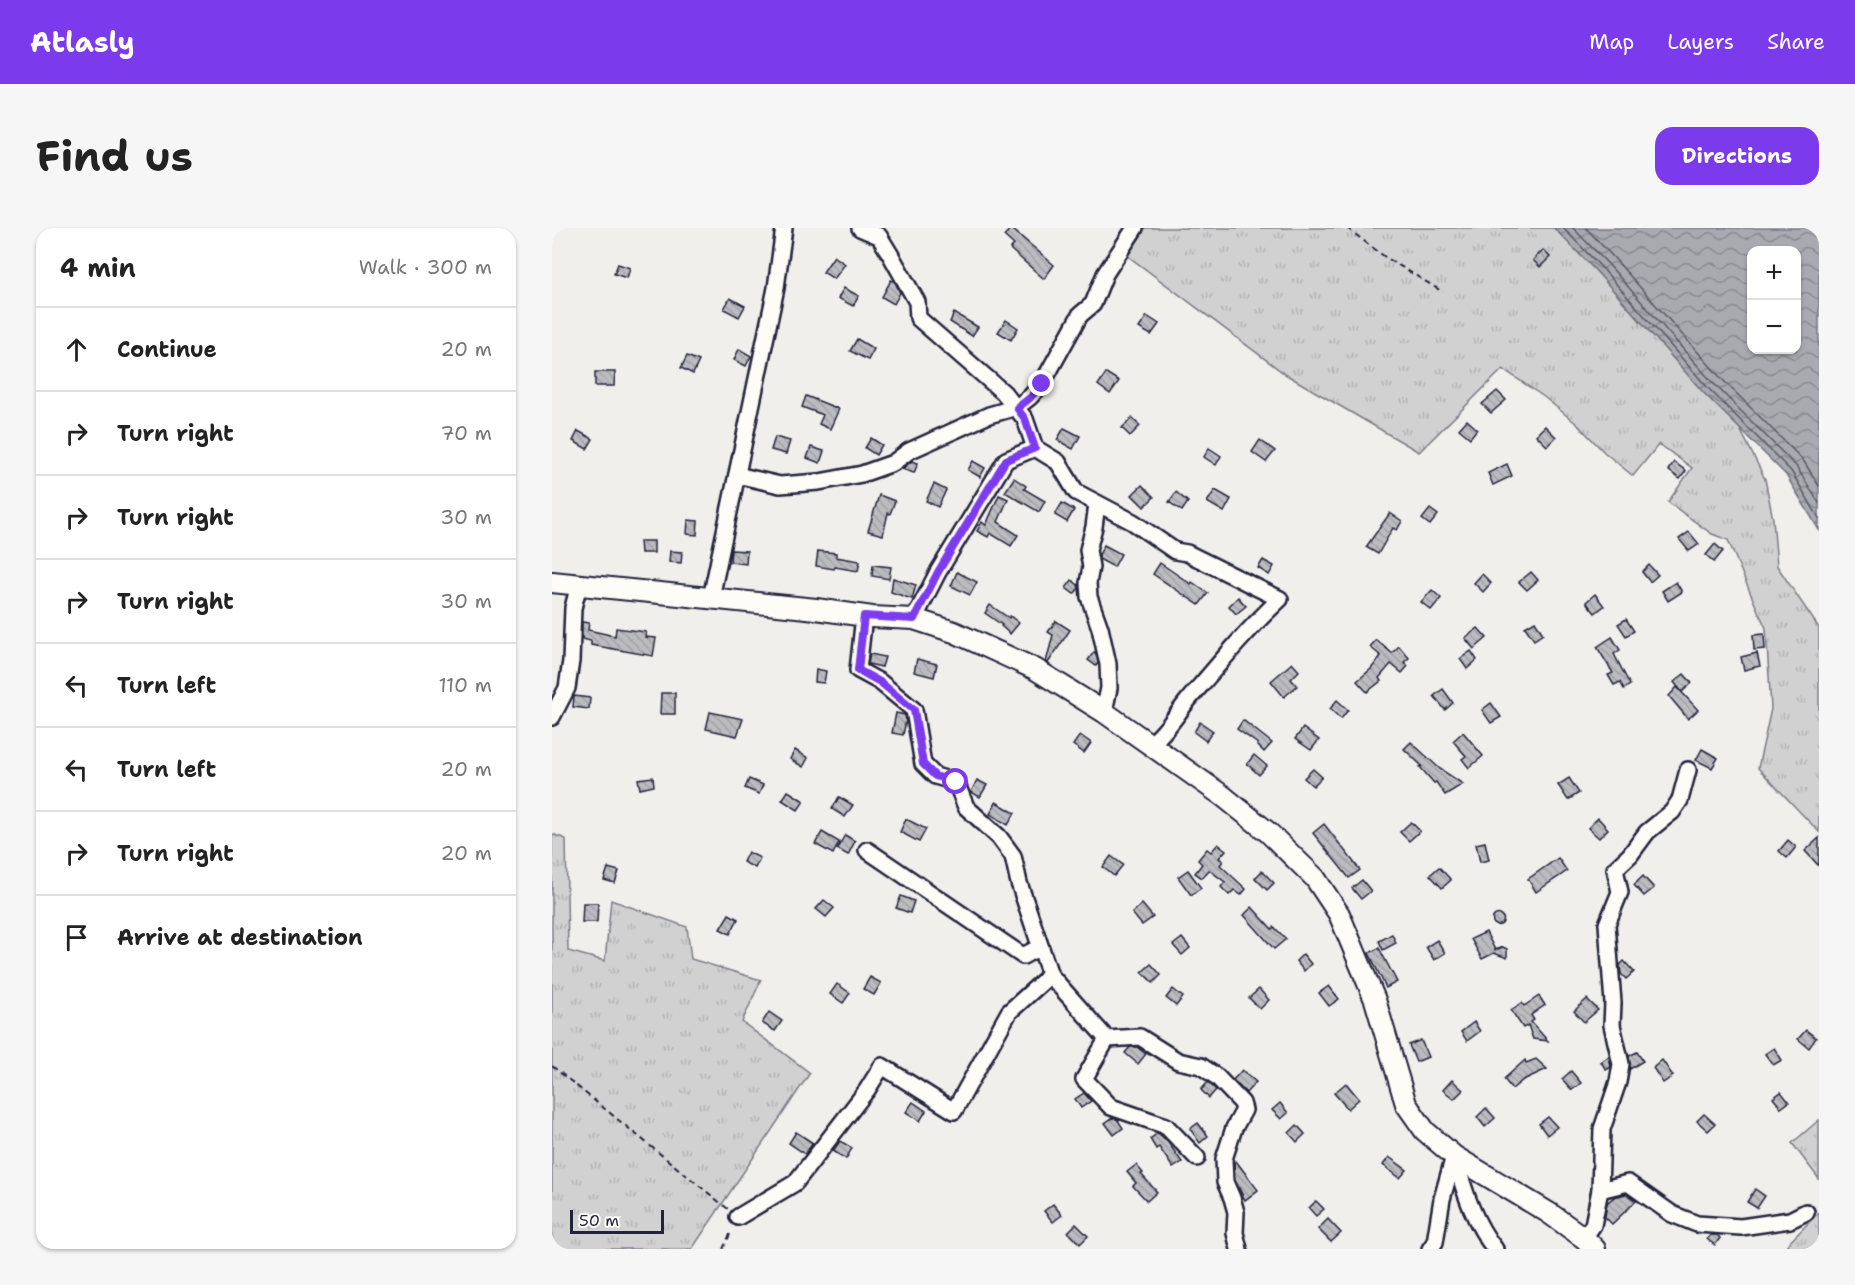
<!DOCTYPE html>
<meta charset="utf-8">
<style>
:root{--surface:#fff;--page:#f6f6f6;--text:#222;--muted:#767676;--line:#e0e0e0;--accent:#7c3aed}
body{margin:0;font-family:"Shantell Sans",sans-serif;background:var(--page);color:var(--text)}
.controls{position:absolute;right:18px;top:18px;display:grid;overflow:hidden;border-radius:12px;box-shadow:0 2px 4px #0004}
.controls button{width:54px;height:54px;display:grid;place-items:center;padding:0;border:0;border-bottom:2px solid var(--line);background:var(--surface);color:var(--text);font:30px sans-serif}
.scale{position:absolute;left:18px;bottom:15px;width:94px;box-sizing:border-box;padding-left:6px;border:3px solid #22223b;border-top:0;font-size:16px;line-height:21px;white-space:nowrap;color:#22223b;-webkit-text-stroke:4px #fdfcf7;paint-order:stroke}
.stop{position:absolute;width:18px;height:18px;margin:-14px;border:4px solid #7c3aed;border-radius:50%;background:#fff}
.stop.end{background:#7c3aed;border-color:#fff;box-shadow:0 2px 6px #0008}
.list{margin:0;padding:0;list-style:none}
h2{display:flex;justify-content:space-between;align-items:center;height:78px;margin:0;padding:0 24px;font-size:26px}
h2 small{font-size:20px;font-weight:400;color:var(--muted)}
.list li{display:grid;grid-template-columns:39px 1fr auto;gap:18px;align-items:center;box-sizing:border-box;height:84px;padding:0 24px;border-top:2px solid var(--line)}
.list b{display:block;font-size:22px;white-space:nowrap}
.list em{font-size:20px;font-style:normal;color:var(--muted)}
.icon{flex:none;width:33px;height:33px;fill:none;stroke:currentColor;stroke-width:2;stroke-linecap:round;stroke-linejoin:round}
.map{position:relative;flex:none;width:1267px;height:1021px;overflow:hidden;border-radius:18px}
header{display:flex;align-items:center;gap:36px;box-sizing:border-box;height:84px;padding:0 30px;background:var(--accent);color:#fff}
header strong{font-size:28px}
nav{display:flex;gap:33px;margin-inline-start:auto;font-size:21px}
.intro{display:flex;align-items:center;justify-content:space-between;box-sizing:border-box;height:144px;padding:0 36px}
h1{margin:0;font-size:42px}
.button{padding:15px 27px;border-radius:18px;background:var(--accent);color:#fff;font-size:21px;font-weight:700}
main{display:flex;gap:36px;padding:0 36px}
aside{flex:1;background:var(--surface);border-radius:18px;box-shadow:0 2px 4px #0004}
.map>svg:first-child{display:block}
.grass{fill:url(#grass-tufts);stroke:#7a7a86;stroke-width:1.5}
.water{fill:url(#water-waves);stroke:#737381;stroke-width:1.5;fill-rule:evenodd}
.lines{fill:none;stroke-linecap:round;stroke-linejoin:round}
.shore{stroke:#58586a;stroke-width:1.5}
.building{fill:url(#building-back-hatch);stroke:#22223b;stroke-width:1.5}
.minor-casing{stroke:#22223b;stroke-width:20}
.major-casing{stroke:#22223b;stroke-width:24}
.path{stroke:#22223b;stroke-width:2;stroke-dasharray:6 4.5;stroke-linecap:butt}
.minor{stroke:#fdfcf7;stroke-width:15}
.major{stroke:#fdfcf7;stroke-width:20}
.route{stroke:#7c3aed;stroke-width:8}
</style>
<header>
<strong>Atlasly</strong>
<nav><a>Map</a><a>Layers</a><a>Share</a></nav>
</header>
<div class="intro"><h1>Find us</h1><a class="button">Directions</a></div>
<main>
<aside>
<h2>4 min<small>Walk · 300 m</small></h2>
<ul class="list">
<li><svg class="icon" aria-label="ahead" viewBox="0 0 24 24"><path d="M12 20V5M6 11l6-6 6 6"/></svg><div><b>Continue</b></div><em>20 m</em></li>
<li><svg class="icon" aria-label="right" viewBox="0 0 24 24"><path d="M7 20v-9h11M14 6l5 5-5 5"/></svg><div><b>Turn right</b></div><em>70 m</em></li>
<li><svg class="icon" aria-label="right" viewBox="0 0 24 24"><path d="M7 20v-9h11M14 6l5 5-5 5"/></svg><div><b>Turn right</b></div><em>30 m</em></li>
<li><svg class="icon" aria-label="right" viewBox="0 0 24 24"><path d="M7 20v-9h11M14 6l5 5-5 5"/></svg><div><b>Turn right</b></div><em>30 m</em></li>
<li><svg class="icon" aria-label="left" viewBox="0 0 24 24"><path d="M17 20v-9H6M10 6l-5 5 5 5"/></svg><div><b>Turn left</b></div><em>110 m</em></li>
<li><svg class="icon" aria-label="left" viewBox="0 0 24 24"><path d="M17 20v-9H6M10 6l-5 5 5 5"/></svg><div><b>Turn left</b></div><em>20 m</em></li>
<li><svg class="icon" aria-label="right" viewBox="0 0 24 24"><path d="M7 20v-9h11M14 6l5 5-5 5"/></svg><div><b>Turn right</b></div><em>20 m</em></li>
<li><svg class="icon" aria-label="arrive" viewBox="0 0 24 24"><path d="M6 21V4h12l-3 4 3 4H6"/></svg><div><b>Arrive at destination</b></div></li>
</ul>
</aside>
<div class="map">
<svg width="1267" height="1021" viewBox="0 0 1267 1021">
<defs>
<pattern id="grass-tufts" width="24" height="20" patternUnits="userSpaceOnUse" patternTransform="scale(1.5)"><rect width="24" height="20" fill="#d2d1d1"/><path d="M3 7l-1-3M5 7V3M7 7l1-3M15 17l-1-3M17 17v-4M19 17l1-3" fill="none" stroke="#b4b3b4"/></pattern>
<pattern id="water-waves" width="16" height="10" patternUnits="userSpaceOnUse" patternTransform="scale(1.5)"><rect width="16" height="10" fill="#a9a9b0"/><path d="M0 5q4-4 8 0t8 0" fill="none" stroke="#898990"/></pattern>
<pattern id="building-back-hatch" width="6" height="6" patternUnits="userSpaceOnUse" patternTransform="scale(1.5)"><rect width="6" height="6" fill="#bcbcc0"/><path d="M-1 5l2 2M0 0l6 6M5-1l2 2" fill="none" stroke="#a1a1a6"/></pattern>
</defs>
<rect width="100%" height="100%" fill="#f0efec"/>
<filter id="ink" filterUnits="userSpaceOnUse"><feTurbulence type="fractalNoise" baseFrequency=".0167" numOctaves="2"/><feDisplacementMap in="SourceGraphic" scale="12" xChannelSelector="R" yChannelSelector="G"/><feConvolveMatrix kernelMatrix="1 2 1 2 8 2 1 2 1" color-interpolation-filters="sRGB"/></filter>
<g filter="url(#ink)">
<g class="grass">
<path d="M583,0H1002L1045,44L1151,164L1187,199L1213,251L1221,291L1225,338L1267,400V604L1206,540L1219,481L1214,400L1206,383L1176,312L1160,306L1116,274L1140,240L1107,216L1081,248L1052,224L1025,196L992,169L951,141L867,224L733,146L568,22Z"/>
<path d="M0,606L14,611L16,723L53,733L59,672L135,699L139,731L209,752L190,794L258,845L140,1021H0Z"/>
<path d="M1267,892V951L1240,915Z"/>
<path d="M1267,984V1021H1231Z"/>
</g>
<path class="water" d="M1002,0H1267V302L1234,247L1151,164L1045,44ZM1200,22H1244V122H1200Z"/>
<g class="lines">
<g class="shore">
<path d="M1011,0L1050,40L1156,160L1239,243L1267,290"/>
<path d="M1021,0L1056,36L1161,155L1244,238L1267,275"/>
<path d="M1034,0L1062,30L1168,149L1251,232L1267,258"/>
</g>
</g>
<g class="building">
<path d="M459,0L502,37L492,51L458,21L462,17L452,8Z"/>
<path d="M991,22L998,29L988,39L981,32Z"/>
<path d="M282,28L293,36L282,51L271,44Z"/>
<path d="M66,36L78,40L75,50L62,46Z"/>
<path d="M339,52L343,54L348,65L342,76L330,69Z"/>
<path d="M292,60L307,68L301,78L286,70Z"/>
<path d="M178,70L193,78L187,89L172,81Z"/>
<path d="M402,85L426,99L420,108L398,94Z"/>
<path d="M595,88L607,96L599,107L587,100Z"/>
<path d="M454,92L466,100L459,112L446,104Z"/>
<path d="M305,111L322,121L316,132L298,123Z"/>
<path d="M187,121L199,128L194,138L182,132Z"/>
<path d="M135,128L147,133L141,146L129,140Z"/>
<path d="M43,144H63L62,158H43Z"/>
<path d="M554,145L567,153L558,166L546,157Z"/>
<path d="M945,163L954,172L939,185L930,176Z"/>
<path d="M254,168L287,181L278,201L267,196L271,187L250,179Z"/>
<path d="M580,190L588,198L578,208L570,200Z"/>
<path d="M915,192L925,201L918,210L907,201Z"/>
<path d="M993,198L1004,209L995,218L984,207Z"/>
<path d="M512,200L528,208L521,221L505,212Z"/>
<path d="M26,203L41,211L35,221L21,213Z"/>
<path d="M223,209L238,213L234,226L219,222Z"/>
<path d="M319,210L330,217L324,227L313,220Z"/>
<path d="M708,212L723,223L714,234L700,224Z"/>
<path d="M259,219L272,223L268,235L255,230Z"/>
<path d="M657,220L669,228L664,237L652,229Z"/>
<path d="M360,233L366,235L362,245L350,241Z"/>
<path d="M421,233L433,240L428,249L416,242Z"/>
<path d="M1122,234L1134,243L1128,251L1116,242Z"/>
<path d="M955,236L960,248L941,257L936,245Z"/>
<path d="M462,250L474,258L472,261L493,273L487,284L453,264Z"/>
<path d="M382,256L394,262L386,279L374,273Z"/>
<path d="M590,257L602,269L592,279L580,267Z"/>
<path d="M663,262L679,271L672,284L655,274Z"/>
<path d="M624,264L636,274L630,283L617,274Z"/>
<path d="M327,267L343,273L338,286L336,285L331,307L316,303Z"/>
<path d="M447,267L456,271L446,294L466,307L459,318L438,305L436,309L425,303L430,294L434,297Z"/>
<path d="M510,275L522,282L515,294L503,287Z"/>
<path d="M878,281L886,287L878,297L870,291Z"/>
<path d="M838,285L850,293L845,302L841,300L826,326L814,319Z"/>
<path d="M136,292L146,293L145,307L135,306Z"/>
<path d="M1137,304L1147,316L1137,323L1127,311Z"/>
<path d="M88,313H102V325H89Z"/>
<path d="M1163,316L1171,323L1162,334L1154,327Z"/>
<path d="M552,317L569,326L562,339L547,331V327Z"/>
<path d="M179,322L195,323L194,336L178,334Z"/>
<path d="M118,323L130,324L129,335L117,334Z"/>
<path d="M266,323L284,325V329L308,333L306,343L283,339L282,341L264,338Z"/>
<path d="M711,332L722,338L717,347L706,340Z"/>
<path d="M608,335L639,356L640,354L656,365L647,377L601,346Z"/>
<path d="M321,337L339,339L337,351L320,348Z"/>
<path d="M1097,337L1106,347L1098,354L1090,344Z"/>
<path d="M405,344L425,354L418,367L399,358Z"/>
<path d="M979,344L986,352L975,362L967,354Z"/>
<path d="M930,346L939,355L931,364L922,355Z"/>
<path d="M341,350L364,357L360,371L339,364Z"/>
<path d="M520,352L526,357L527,360L522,366L514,360Z"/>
<path d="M1124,354L1130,364L1116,373L1110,363Z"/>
<path d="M880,362L889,370L879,382L869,374Z"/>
<path d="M1043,366L1052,378L1043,385L1034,374Z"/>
<path d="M686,369L694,378L684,386L677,378Z"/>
<path d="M438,377L457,390L458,388L467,395L458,406L449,398L450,397L433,385Z"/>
<path d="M1074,391L1082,403L1074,408L1066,396Z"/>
<path d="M504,393L518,402L496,435L494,434L501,407L496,404Z"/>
<path d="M983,393L991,406L982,412L973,399Z"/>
<path d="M30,394L37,395L36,402L63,408L64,400L94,404L93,409L104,410L101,428L39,417V413L30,411Z"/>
<path d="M926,400L935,410L922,421L913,410Z"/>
<path d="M1212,406L1213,421L1202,422L1201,407Z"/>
<path d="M1060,409L1068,422L1062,426L1078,457L1072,461L1068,454L1062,457L1056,447L1061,445L1045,419Z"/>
<path d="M824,412L840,425L847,418L857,430L852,434L856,438L850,445L839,436L827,450L829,453L815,464L805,453L819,441L829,428L818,419Z"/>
<path d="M919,423L925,432L915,441L908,431Z"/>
<path d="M542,424L544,425L546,435L544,438L536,432Z"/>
<path d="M1205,425L1208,438L1192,442L1189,429Z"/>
<path d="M318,426L333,429L330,439L316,436Z"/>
<path d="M365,431L385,436L382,449L362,444Z"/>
<path d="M740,435L747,443L739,451L745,458L732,469L719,453Z"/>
<path d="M264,441L274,443L272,455L263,454Z"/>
<path d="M1132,446L1140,455L1130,464L1122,454Z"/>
<path d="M1125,459L1146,482L1136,491L1117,468Z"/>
<path d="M891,461L901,475L893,482L882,468Z"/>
<path d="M109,465H123V486H108Z"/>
<path d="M22,468L38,470L37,481L21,479Z"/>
<path d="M785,472L796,482L789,491L778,481Z"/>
<path d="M939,475L949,489L939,495L930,482Z"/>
<path d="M158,484L191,491L185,508L154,501Z"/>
<path d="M344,485L353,487L354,492L351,507L340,505Z"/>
<path d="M691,492L720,515L712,524L705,517L706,516L685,501Z"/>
<path d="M648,494L661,503L654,513L642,504Z"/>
<path d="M751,500L767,512L759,522L743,511Z"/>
<path d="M911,504L931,528L917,540L910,531L914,528L901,513Z"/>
<path d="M528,507L539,515L532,525L521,517Z"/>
<path d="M859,514L888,541L911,556L893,567L884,554L882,555L868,539L870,538L852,521Z"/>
<path d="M1150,521L1166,530L1160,540L1144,532Z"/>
<path d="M243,522L256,530L251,539L238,531Z"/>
<path d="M702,527L715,538L707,547L695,536Z"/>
<path d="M761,541L770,549L761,558L752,550Z"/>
<path d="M101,549L102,558L88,561L86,551Z"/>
<path d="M1017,550L1027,565L1016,572L1006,557Z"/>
<path d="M197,551L211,557L207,566L193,560Z"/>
<path d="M425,552L435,557L428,569L419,564Z"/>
<path d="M236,563L252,573L246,582L230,572Z"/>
<path d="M287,569L301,577L293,589L280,581Z"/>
<path d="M444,574L463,585L456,597L438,586Z"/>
<path d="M1046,590L1056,601L1047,610L1036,600Z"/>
<path d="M354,591L374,601L367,614L348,604Z"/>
<path d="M859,594L868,603L857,613L848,604Z"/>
<path d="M772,596L808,642L797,650L761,605Z"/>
<path d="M270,604L287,614L281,626L263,616Z"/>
<path d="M293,607L303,613L296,627L285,621Z"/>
<path d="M1267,610V638L1253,623Z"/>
<path d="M1236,612L1244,619L1235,630L1227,623Z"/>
<path d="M933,614L937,632L928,634L924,616Z"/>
<path d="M666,616L674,622L667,630L671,633L668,637L694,661L689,667L682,662L677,667L669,659L673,654L657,642L650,650L643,645L650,636L646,632L655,621L659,624Z"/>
<path d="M196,624L208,630L203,640L191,634Z"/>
<path d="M559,628L571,637L562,648L551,639Z"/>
<path d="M1006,630L1015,643L984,664L976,651Z"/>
<path d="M887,639L899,652L890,660L878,647Z"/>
<path d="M56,640L67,643L63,655L52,652Z"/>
<path d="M636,642L649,660L639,667L626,649Z"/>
<path d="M710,643L722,655L715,662L703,650Z"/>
<path d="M1091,648L1102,660L1092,668L1082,657Z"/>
<path d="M810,652L819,663L809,671L800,660Z"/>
<path d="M349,668L362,673L358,685L344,680Z"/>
<path d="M272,672L282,680L274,689L264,681Z"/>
<path d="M31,675H46L45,694H30Z"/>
<path d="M590,676L601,689L590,697L580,685Z"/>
<path d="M700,679L720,701L722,699L734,711L722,721L692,687Z"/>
<path d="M177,686L186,691L178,706L168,701Z"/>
<circle cx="946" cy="692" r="5.5"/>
<path d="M934,704L943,722L951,719L955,721V730L942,725L930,731L919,711Z"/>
<path d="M840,706L844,715L831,722L827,713Z"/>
<path d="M630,710L638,720L630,727L621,717Z"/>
<path d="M885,712L893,725L882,732L874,719Z"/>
<path d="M827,720L845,754L834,760L817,725Z"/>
<path d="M751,726L759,736L752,743L744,733Z"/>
<path d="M1072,733L1082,744L1074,751L1069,746L1068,737Z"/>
<path d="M599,736L609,747L601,755L590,744Z"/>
<path d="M318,749L329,755L322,767L311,761Z"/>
<path d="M285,756L298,765L291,775L278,766Z"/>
<path d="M777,758L787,771L777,778L767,765Z"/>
<path d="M621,761L631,769L624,778L614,770Z"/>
<path d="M707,761L717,772L708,781L697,770Z"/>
<path d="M987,768L993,777L979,787L982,792L979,794L996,813L981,811L976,797L971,800L959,782L970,775L972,778Z"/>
<path d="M1035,771L1046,782L1032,794L1022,783Z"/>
<path d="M217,784L230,793L223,803L210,795Z"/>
<path d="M922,794L928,803L915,813L909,804Z"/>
<path d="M1254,802L1264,810L1257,820L1246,811Z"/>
<path d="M869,812L876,829L864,834L857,817Z"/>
<path d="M578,819H585L594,826L586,836L573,825Z"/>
<path d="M1222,820L1230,832L1221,837L1213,826Z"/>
<path d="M1085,824L1091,833L1078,841L1077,828Z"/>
<path d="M1057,828L1059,839L1054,842L1049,834Z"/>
<path d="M984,831L995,841L971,852L960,861L952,851L973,832L974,835Z"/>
<path d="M1110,832L1121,848L1111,855L1101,840Z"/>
<path d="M690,842L704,854L694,865L681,852Z"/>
<path d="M1019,843L1029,855L1020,862L1010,851Z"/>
<path d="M900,852L911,862L902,871L891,862Z"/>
<path d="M656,854L664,862L657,870L649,862Z"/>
<path d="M794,855L807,871L796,881L782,865Z"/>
<path d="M1229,864L1237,874L1229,880L1221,870Z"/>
<path d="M532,865L539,873L529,880L523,871Z"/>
<path d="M361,874L374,883L368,893L354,884Z"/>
<path d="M728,875L736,885L729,891L720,882Z"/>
<path d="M934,880L943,890L933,899L925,889Z"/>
<path d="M1152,886L1163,896L1156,903L1145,893Z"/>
<path d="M996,889L1005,899L995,907L987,896Z"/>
<path d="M560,890L565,891L571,900L562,907L553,895Z"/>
<path d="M646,895L656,908L648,915L638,901Z"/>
<path d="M745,897L753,906L745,914L737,905Z"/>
<path d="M244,904L261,915L253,926L237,915Z"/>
<path d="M606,905L615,913L630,934L621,940L607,919L604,921L598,911Z"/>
<path d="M288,913L300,920L294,931L281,923Z"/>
<path d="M837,929L855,942L848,950L831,937Z"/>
<path d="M684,933L706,962L693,972L683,952L682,935Z"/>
<path d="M584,937L591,945L589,946L605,964L595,973L581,958L584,955L575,944Z"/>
<path d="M1203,961L1213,968L1205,980L1195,974Z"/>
<path d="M1074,966L1084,973L1060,996L1053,989L1055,975L1062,969Z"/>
<path d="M764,973L772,981L764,988L757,980Z"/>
<path d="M501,976L510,987L501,994L492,983Z"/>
<path d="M776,991L789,1005L779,1014L766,1001Z"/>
<path d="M524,996L536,1008L528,1016L516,1004Z"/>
<path d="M1159,1007H1165L1168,1010L1163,1017L1155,1011Z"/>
</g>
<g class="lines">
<g class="minor-casing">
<g id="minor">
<path d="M308,0L327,8L338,26L365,74L366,90L452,165L473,191L483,220L506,234L524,264L581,294L623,323L635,325L728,371C695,402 666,437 637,471C623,488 616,502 598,517"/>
<path d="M185,247L228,257L267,254L310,246L341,235L357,223L437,187L465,179L478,169L490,156L528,87L541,76L553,46L583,0"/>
<path d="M545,276L542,299L536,322L539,339L536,355L537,369L548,400L556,436L557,460L552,484"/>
<path d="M159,370L224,60L232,0"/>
<path d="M312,388L306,442L328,454L362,482L371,536L383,548L404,554L414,579L447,609L461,628L467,655L498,747L555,811L532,851L559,879L614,898L645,930"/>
<path d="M362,391L386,344L454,232L483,220"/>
<path d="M0,489L15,460L19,433L21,380L27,356"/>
<path d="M315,622L471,728L488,719"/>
<path d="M555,811L588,809L626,833L649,838L665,849L690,875L692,882L682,900L672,931L673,954L680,970L684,984L683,1005L687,1021"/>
<path d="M902,928C912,961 921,994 943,1021"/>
<path d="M1048,962L1076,955L1120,986L1145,996L1189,999L1238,992L1254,984"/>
<path d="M186,989L243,955L315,862L330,838L402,883L457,784L498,747"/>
<path d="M1032,1010L1041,997L1048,962L1050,901L1066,854L1069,836L1060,797L1061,775L1055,696L1068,664L1063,641L1078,627L1095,604L1120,584L1128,572L1136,542"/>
<path d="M878,1021L883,1014L890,971L902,928"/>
</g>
</g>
<g class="major-casing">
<path id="major" d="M0,354L264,381L320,389L362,391L402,404L483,441L552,484L671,568L717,605L763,650L787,686L823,772L854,876L873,903L902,928L997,985L1032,1010L1043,1021"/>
</g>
<g class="path">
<path d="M795,0L833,29L891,64"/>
<path d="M0,838L176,981"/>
<path d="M171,1021L180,1002"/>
</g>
<use href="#minor" class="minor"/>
<use href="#major" class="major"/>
</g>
</g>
<g class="lines" filter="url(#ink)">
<path class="route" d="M404,554L383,548L371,536L362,482L328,454L306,442L312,388L362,391L386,344L454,232L483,220L473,191L465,180L478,170L490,156"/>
</g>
</svg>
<div class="controls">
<button>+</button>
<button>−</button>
</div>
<div class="scale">50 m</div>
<div class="stop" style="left:404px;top:554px"></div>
<div class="stop end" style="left:490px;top:156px"></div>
</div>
</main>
